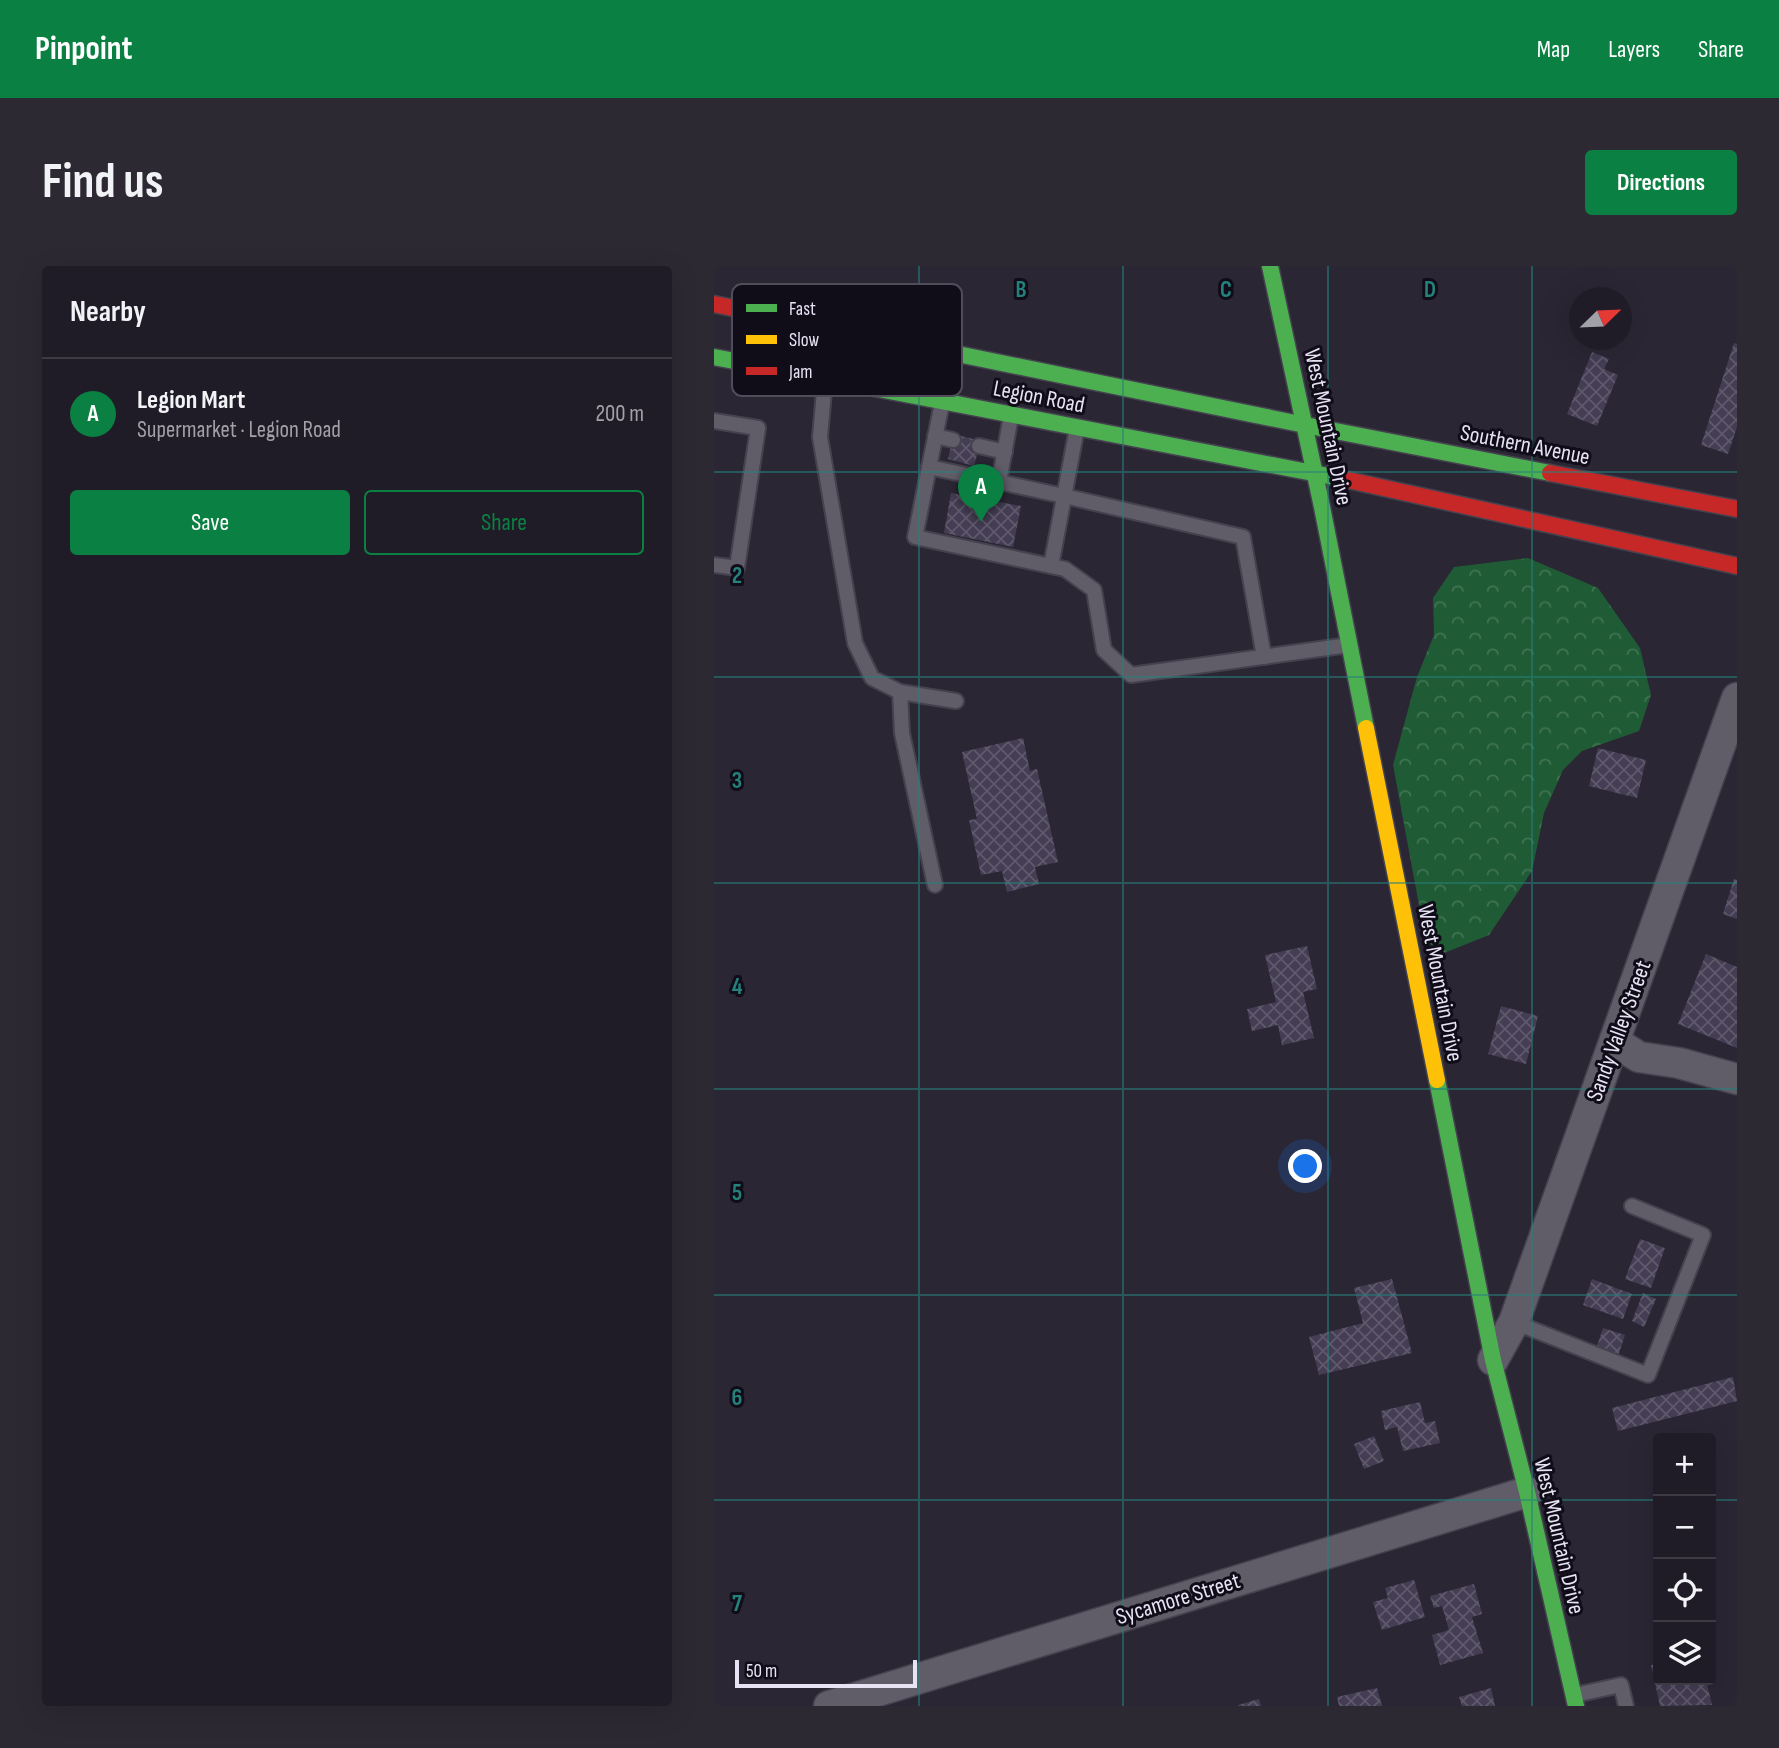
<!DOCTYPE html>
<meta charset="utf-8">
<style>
:root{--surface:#201c27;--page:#2d2933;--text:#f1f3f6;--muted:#a2a1a7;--line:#3d3a44;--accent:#0b8043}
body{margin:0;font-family:"Sofia Sans Condensed",sans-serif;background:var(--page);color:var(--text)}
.controls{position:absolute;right:21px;bottom:21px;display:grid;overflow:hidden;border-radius:7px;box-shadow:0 7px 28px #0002}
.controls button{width:63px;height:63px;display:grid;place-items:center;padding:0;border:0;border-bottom:2px solid var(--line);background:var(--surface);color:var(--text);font:35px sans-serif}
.compass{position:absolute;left:855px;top:21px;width:63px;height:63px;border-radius:50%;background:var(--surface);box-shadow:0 7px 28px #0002;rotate:67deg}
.scale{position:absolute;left:21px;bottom:18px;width:182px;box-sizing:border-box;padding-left:7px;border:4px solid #e7e3f5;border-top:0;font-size:19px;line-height:24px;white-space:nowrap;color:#e7e3f5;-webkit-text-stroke:5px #100c18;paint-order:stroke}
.you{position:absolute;left:592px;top:901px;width:24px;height:24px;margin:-18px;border:5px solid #fff;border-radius:50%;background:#1a73e8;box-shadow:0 0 0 10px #1a73e833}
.badge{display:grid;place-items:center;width:46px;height:46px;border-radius:50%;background:var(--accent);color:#fff;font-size:23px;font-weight:700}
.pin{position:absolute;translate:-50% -58px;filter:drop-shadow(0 2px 4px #0008)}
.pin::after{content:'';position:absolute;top:37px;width:24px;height:21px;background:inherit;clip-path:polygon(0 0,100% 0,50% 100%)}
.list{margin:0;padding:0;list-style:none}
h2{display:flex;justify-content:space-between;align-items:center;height:91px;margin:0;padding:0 28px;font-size:30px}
h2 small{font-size:23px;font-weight:400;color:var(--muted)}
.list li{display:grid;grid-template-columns:46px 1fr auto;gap:21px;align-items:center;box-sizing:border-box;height:112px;padding:0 28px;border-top:2px solid var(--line)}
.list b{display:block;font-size:26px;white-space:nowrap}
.list p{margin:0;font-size:23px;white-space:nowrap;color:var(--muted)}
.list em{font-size:23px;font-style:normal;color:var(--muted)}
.actions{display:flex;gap:14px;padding:21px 28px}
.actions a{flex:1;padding:16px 0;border:2px solid var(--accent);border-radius:7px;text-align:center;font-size:24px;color:var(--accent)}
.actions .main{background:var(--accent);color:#fff}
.icon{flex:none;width:38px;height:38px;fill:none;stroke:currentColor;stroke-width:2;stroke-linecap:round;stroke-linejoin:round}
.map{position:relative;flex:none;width:1023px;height:1440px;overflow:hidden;border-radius:7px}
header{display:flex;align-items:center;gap:42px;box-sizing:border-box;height:98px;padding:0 35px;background:var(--accent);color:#fff}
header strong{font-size:33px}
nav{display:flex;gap:38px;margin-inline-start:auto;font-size:24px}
.intro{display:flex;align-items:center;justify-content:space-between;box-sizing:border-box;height:168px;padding:0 42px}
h1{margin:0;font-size:49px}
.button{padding:18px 32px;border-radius:7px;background:var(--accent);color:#fff;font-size:24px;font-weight:700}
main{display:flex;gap:42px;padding:0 42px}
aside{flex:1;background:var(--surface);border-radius:7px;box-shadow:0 7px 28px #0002}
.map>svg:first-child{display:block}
.forest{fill:url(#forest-crowns)}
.building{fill:url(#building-cross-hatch)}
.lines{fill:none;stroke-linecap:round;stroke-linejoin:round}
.lane-casing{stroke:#45424f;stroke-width:18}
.street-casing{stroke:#45424f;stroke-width:33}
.fast-casing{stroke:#45424f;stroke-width:19}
.slow-casing{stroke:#45424f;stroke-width:19}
.jam-casing{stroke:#45424f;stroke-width:19}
.lane{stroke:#605d69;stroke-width:14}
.street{stroke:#605d69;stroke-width:30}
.fast{stroke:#4caf50;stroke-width:16}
.slow{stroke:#ffc107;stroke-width:16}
.jam{stroke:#c62828;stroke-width:16}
.grid{fill:none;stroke:#25817c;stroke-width:2;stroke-opacity:0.55}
.labels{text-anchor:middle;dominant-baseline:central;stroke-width:6;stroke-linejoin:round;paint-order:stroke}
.street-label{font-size:23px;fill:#e7e3f5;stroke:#100c18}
.key{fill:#100c18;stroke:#504c5a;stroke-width:2}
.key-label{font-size:19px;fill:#e7e3f5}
.grid-label{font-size:23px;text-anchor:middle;font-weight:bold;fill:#25817c;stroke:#100c18;stroke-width:6;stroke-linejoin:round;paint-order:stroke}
</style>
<header>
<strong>Pinpoint</strong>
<nav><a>Map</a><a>Layers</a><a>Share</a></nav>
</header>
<div class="intro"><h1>Find us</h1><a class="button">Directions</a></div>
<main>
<aside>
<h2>Nearby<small></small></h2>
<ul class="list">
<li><span class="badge">A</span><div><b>Legion Mart</b><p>Supermarket · Legion Road</p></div><em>200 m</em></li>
</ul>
<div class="actions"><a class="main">Save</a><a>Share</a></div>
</aside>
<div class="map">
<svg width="1023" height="1440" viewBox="0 0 1023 1440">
<defs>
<pattern id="forest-crowns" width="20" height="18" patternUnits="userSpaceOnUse" patternTransform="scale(1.75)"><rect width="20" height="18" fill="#1f5c35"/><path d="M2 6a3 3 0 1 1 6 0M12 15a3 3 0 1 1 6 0" fill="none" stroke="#407353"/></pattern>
<pattern id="building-cross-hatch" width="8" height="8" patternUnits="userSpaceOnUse" patternTransform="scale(1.75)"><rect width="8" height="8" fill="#443d53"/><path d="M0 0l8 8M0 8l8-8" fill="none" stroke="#5f596c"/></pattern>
</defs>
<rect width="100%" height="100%" fill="#2a2634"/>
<path class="forest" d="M814,292L884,322L926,382L937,429L925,465L868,485L849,504L830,547L818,605L775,669L725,689L711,671L679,499L703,411L720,369L719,332L740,301Z"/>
<g class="building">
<path d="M1020,77L1023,78V161L1014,188L987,179Z"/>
<path d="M878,86L895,93L890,103L904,109L883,160L853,148Z"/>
<path d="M240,168L267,175L260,200L234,193Z"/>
<path d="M237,227L307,240L299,281L230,267Z"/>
<path d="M309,472L316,505L323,503L344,596L321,601L325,618L293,626L288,605L267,609L255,554L263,553L248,486Z"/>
<path d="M884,482L932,494L923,532L875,520Z"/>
<path d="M1020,613L1023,614V653L1009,648Z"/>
<path d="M593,680L603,723L589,726L600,772L568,779L564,759L538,765L533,743L562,736L551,689Z"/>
<path d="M992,688L1023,701V782L964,758Z"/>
<path d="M787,740L824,750L812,798L774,788Z"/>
<path d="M926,973L951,982L937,1022L911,1013Z"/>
<path d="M678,1013L698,1087L605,1109L595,1071L649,1057L640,1022Z"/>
<path d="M878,1013L918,1028L909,1053L869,1039Z"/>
<path d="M929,1027L942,1033L930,1061L918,1055Z"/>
<path d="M889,1062L911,1069L904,1090L882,1083Z"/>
<path d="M1019,1111L1023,1135L904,1165L898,1142Z"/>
<path d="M706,1136L711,1157L721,1155L726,1177L689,1185L683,1161L671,1164L667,1145Z"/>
<path d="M660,1170L670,1195L650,1203L640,1178Z"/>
<path d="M700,1314L711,1351L668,1364L659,1336L674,1332L671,1322Z"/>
<path d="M760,1318L768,1348L758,1351L769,1387L726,1399L718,1369L735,1364L728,1340L720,1342L716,1330Z"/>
<path d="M944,1398V1414H992L998,1439L946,1440L937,1399Z"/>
<path d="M663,1422L668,1440H625L623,1431Z"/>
<path d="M777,1422L781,1440H748L745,1431Z"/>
<path d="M545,1433L547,1440H524V1439Z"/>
</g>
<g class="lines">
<g class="lane-casing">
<g id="lane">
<path d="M111,114L106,171L141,377L158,412L186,426L242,435"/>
<path d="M228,137L201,271L351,303L380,324L390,384L417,409L635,379"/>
<path d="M0,155L44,162L23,302L0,299"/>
<path d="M221,170L239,174"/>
<path d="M265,180L291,186"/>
<path d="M215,201L350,230L529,271L550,391"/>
<path d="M285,216L297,150"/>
<path d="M337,300L363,162"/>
<path d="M186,426L188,467L221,619"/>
<path d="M800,1056L934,1109L989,969L918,940"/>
<path d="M861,1429L907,1419L912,1440"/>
</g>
</g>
<g class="street-casing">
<g id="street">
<path d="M901,776L925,791L965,797L1023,813"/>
<path d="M779,1094L800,1056L1023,432"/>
<path d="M115,1440L813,1226"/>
</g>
</g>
<g class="fast-casing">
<g id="fast">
<path d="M556,0L608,241L652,462"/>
<path d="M229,85L591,159L836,207"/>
<path d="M0,91L625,212"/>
<path d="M723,814L779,1094L813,1226L862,1440"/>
</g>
</g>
<g class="slow-casing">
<path id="slow" d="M652,462L723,814"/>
</g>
<g class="jam-casing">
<g id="jam">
<path d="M0,38L229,85"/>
<path d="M836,207L1023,243"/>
<path d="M625,212L1023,300"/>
</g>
</g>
<use href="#lane" class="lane"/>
<use href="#street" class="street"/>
<use href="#fast" class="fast"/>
<use href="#slow" class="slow"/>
<use href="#jam" class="jam"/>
</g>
<path class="grid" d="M205,0V1440M409,0V1440M614,0V1440M818,0V1440M0,206H1023M0,411H1023M0,617H1023M0,823H1023M0,1029H1023M0,1234H944M997,1234H1023"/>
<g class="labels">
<g class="street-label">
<text transform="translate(325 131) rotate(11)">Legion Road</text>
<text transform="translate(614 161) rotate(78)">West Mountain Drive</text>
<text transform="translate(811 179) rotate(11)">Southern Avenue</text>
<text transform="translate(726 717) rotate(79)">West Mountain Drive</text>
<text transform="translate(905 765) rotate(-70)">Sandy Valley Street</text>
<text transform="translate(845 1270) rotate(77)">West Mountain Drive</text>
<text transform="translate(464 1333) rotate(-17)">Sycamore Street</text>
</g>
</g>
<rect x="18" y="18" width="230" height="112" rx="10" class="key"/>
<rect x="32" y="38" width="31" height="8" fill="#4caf50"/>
<rect x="32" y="69" width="31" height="9" fill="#ffc107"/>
<rect x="32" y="101" width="31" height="8" fill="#c62828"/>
<g class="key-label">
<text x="75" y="49">Fast</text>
<text x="75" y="80">Slow</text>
<text x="75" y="112">Jam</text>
</g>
<g class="grid-label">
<text x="307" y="31">B</text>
<text x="512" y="31">C</text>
<text x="716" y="31">D</text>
<text x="23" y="317">2</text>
<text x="23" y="522">3</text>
<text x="23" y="728">4</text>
<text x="23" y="934">5</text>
<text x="23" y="1139">6</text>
<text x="23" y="1345">7</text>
</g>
</svg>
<div class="controls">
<button>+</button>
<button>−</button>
<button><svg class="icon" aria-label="locate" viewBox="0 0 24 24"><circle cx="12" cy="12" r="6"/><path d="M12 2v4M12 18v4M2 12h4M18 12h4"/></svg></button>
<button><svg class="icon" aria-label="layers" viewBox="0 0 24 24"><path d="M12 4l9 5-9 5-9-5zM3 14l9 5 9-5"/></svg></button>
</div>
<svg class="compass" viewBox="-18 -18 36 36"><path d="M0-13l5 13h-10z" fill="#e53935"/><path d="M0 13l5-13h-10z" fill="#a2a1a7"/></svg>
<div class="scale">50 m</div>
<div class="you"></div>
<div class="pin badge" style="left:267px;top:256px">A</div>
</div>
</main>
